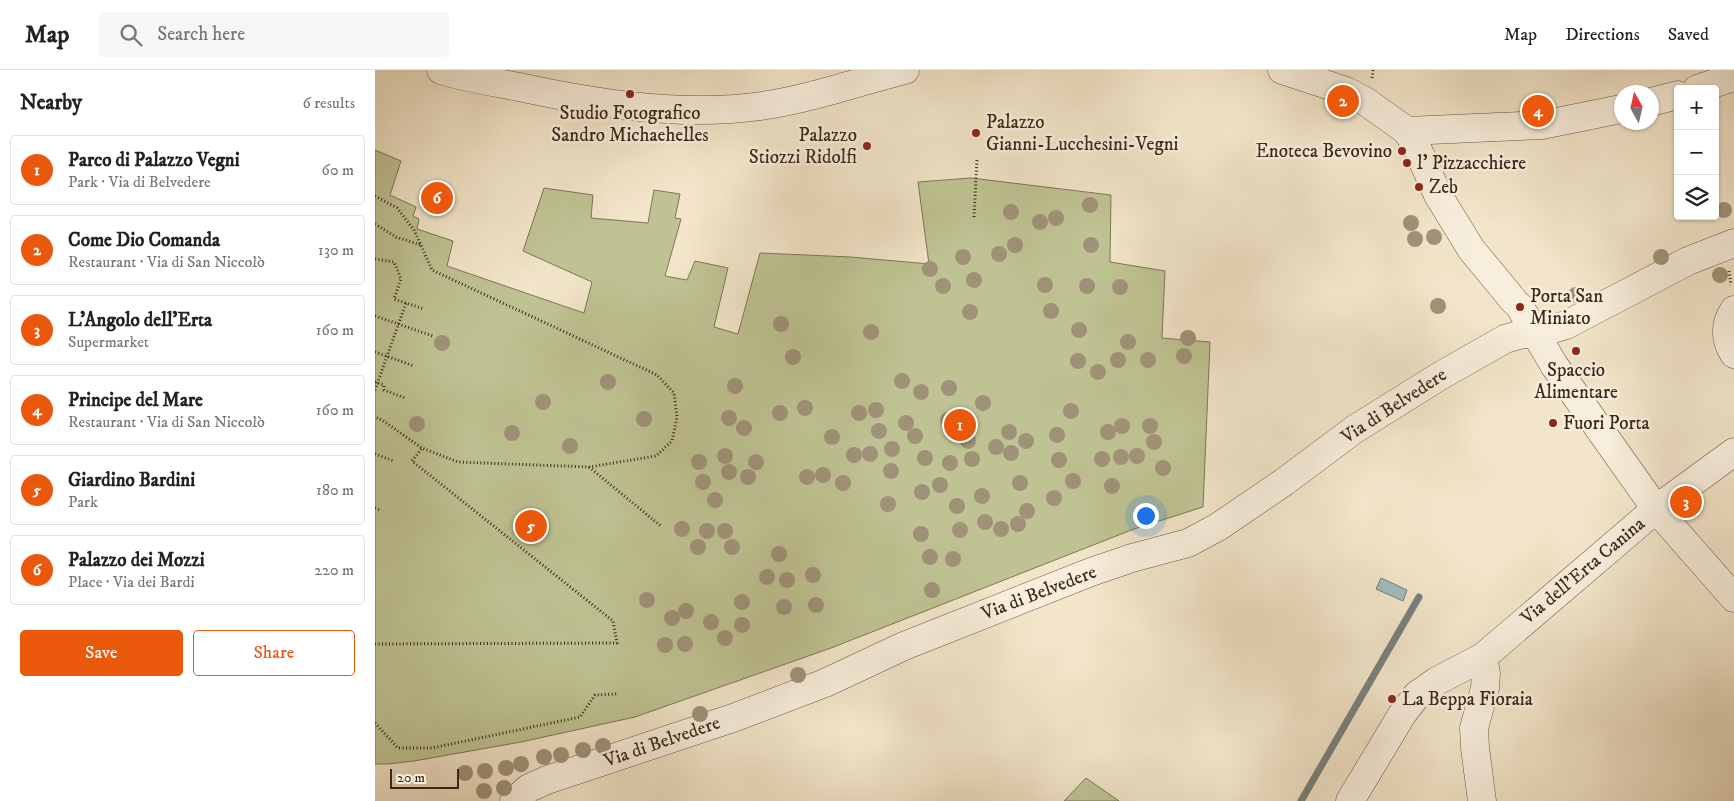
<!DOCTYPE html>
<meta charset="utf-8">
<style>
:root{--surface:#fff;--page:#f6f6f6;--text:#222;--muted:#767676;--line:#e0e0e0;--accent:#ea580c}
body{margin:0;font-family:"IM FELL DW Pica",serif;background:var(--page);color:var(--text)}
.controls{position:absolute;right:15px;top:15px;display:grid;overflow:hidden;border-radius:5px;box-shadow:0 1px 4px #0004}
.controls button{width:45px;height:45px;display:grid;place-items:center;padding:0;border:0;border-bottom:1px solid var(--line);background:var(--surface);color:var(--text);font:25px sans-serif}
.compass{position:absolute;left:1239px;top:15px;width:45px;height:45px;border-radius:50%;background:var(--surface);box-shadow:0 1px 4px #0004;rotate:352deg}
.scale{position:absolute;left:15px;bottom:12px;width:69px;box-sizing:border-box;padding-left:5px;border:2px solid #3c2818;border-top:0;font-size:14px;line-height:18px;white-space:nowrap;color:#3c2818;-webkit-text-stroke:4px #f7eedc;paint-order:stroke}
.you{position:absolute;left:770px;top:445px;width:18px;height:18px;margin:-12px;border:4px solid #fff;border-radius:50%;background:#1a73e8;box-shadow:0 0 0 8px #1a73e833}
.badge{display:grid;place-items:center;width:32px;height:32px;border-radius:50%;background:var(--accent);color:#fff;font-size:16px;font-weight:700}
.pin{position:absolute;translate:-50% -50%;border:2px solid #fff;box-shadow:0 1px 5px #0006}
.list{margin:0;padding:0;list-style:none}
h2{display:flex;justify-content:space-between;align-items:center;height:65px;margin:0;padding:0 20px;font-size:21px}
h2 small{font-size:16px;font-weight:400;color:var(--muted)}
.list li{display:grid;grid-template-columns:32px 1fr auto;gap:15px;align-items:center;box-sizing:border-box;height:70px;margin:0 10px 10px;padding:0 10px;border:1px solid var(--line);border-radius:5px}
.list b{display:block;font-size:19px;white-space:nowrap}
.list p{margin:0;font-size:16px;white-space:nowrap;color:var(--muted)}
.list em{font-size:16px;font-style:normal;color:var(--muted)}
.actions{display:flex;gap:10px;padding:15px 20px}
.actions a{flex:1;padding:11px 0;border:1px solid var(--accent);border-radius:5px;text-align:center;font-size:18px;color:var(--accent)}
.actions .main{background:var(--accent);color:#fff}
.icon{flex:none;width:28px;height:28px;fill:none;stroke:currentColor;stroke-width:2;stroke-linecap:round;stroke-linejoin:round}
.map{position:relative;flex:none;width:1359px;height:731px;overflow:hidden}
header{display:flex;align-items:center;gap:30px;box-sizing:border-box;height:70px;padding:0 25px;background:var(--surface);border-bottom:1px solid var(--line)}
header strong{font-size:24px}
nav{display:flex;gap:28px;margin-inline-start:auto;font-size:18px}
.search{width:350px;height:45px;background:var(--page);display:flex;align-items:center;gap:12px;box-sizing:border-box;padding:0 18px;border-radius:5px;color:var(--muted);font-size:19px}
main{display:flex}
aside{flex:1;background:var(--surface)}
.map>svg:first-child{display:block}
.green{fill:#bfc393;stroke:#7e7656}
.water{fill:#9fbcc0;stroke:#77817d}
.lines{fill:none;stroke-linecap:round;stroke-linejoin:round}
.stream{stroke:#77817d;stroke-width:7}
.street-casing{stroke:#6a5744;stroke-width:29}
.path{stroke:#3c2818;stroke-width:3;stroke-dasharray:1 2.5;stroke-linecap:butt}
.street{stroke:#f7eedc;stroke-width:28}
.tree{fill:#a09279}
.poi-dot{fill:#8f2418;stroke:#f7eedc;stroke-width:2}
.labels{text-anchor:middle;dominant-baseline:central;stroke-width:5;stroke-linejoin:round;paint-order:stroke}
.poi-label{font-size:19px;fill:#3c2818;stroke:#f7eedc;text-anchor:start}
.street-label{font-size:19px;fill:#3c2818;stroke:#f7eedc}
</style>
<header>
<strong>Map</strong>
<div class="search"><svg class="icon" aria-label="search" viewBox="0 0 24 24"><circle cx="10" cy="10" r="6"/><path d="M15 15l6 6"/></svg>Search here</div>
<nav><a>Map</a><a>Directions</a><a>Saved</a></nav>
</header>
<main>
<aside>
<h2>Nearby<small>6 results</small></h2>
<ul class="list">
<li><span class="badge">1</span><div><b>Parco di Palazzo Vegni</b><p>Park · Via di Belvedere</p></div><em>60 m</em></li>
<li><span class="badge">2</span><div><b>Come Dio Comanda</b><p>Restaurant · Via di San Niccolò</p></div><em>130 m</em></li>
<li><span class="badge">3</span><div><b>L'Angolo dell'Erta</b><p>Supermarket</p></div><em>160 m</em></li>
<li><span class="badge">4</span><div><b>Principe del Mare</b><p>Restaurant · Via di San Niccolò</p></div><em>160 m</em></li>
<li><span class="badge">5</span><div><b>Giardino Bardini</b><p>Park</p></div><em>180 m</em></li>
<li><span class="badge">6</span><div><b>Palazzo dei Mozzi</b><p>Place · Via dei Bardi</p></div><em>220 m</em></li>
</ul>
<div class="actions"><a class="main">Save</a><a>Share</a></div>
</aside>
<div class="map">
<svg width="1359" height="731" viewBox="0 0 1359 731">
<rect width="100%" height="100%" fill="#f2e5c9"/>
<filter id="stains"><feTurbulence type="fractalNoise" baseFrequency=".004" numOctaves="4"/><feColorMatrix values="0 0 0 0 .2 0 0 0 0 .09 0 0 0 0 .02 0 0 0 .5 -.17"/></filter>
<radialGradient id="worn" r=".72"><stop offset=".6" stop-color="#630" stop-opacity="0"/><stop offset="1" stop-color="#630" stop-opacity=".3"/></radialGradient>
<g class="green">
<path d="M0,80L26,91L15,125L41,137L38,146L44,149L42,159L78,171L72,196L209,243L217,212L148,181L169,118L218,125L216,148L273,153L279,120L305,124L300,148L306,149L290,206L312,210L320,191L353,198L339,257L363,264L385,183L476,187L554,194L543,112L596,108L736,125L735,192L790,201L787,268L835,272L828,437L759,459L456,578L260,647L146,672L39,691L13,694H0Z"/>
<path d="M711,708L744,731H689Z"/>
</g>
<path class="water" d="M1006,508L1032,520L1028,531L1001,519Z"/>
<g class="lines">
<path class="stream" d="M926,731L1044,527"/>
<g class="street-casing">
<g id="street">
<path d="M66,0C92,8 118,12 144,17C223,34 306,47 386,36C435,29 482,12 530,0"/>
<path d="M907,0L971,21L990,31L1032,61L1167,55L1246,39"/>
<path d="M1322,19L1359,7"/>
<path d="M1276,32L1303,25"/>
<path d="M1032,61L1043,80L1063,125L1096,179L1139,231"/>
<path d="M1145,237L1179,295L1281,439L1359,528"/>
<path d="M1359,240C1349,255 1350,270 1359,284"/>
<path d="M139,731L154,718L172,710L358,648L450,613L529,576L716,502L757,488L813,473L843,457L909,412L980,359L1065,306L1130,269L1147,264H1160L1191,255L1313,191L1359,173"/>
<path d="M975,731L1028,643L1042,625L1062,611L1108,587L1281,439L1359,382"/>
<path d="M1107,731L1100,678L1099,658L1110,618L1111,603L1108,587"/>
</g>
</g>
<g class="path">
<path d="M997,8L998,0"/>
<path d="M0,126L22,138L39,160L57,200L282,305L299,323L302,347L297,371L281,386L214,397L83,392L47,378L7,350L0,347"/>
<path d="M599,147L602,90"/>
<path d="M0,154L21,167L46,175"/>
<path d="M0,189L19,192L26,209L19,229L49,239"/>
<path d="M1354,201L1356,215"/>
<path d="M0,246L58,266"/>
<path d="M0,282L39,296"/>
<path d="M0,312L9,315V320L30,328"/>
<path d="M0,320L31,233"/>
<path d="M0,384L19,391"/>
<path d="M214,397L287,457"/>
<path d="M0,438L5,440"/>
<path d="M0,574L242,573L238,551L37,391L47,378"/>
<path d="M0,653L23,678H57L205,647L220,625L242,624"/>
</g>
<use href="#street" class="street"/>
</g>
<g class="tree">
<circle cx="715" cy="135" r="8"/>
<circle cx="1349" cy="140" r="8"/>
<circle cx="636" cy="142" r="8"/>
<circle cx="681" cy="148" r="8"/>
<circle cx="665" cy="152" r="8"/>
<circle cx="1036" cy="153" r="8"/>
<circle cx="1059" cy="167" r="8"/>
<circle cx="1040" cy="169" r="8"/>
<circle cx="640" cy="175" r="8"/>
<circle cx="716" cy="175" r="8"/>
<circle cx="624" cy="184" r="8"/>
<circle cx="588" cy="187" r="8"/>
<circle cx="1286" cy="187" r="8"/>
<circle cx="555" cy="199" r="8"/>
<circle cx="1345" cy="205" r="8"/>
<circle cx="599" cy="210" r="8"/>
<circle cx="670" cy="215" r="8"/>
<circle cx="568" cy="216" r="8"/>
<circle cx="712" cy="216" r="8"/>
<circle cx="745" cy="217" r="8"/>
<circle cx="1201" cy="225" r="8"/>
<circle cx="1063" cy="236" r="8"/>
<circle cx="676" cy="241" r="8"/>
<circle cx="595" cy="242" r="8"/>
<circle cx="406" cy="254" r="8"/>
<circle cx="704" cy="260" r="8"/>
<circle cx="496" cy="262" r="8"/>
<circle cx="813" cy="268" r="8"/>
<circle cx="753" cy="272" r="8"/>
<circle cx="67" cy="273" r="8"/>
<circle cx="809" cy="286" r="8"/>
<circle cx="418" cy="287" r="8"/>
<circle cx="743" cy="290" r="8"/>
<circle cx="773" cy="290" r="8"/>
<circle cx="703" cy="291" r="8"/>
<circle cx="723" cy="302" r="8"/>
<circle cx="527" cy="311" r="8"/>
<circle cx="233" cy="312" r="8"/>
<circle cx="360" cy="316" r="8"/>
<circle cx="574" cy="318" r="8"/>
<circle cx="546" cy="322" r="8"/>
<circle cx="168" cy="332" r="8"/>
<circle cx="608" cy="333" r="8"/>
<circle cx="430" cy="338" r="8"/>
<circle cx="501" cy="340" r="8"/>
<circle cx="696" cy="341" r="8"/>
<circle cx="405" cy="343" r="8"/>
<circle cx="484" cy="343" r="8"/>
<circle cx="354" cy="348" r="8"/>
<circle cx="269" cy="349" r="8"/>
<circle cx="573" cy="350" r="8"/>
<circle cx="531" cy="353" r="8"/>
<circle cx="42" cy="354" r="8"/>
<circle cx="747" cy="356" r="8"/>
<circle cx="775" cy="356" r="8"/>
<circle cx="369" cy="358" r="8"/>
<circle cx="504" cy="361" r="8"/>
<circle cx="634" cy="362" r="8"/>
<circle cx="733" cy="362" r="8"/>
<circle cx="137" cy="363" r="8"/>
<circle cx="682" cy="365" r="8"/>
<circle cx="540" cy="366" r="8"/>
<circle cx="457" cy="367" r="8"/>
<circle cx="593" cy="371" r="8"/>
<circle cx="651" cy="371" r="8"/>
<circle cx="779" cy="372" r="8"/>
<circle cx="195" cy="376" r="8"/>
<circle cx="621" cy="377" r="8"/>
<circle cx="517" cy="379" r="8"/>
<circle cx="636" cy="383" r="8"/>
<circle cx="495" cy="384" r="8"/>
<circle cx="479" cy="385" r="8"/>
<circle cx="350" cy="386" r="8"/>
<circle cx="762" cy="386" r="8"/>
<circle cx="746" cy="387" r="8"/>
<circle cx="550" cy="388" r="8"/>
<circle cx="597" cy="389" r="8"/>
<circle cx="727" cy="389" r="8"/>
<circle cx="684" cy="390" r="8"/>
<circle cx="324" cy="392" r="8"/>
<circle cx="381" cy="392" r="8"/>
<circle cx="575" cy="393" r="8"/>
<circle cx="788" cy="398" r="8"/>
<circle cx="516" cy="401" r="8"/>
<circle cx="354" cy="402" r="8"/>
<circle cx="448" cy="405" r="8"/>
<circle cx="373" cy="407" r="8"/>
<circle cx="432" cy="407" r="8"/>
<circle cx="698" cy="411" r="8"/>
<circle cx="328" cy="412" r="8"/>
<circle cx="468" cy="413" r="8"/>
<circle cx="645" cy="413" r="8"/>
<circle cx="565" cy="415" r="8"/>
<circle cx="737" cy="416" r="8"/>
<circle cx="547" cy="422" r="8"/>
<circle cx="607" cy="426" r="8"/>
<circle cx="679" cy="428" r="8"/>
<circle cx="340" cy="430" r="8"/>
<circle cx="513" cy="434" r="8"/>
<circle cx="582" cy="436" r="8"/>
<circle cx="652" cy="441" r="8"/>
<circle cx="610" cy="452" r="8"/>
<circle cx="643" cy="454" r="8"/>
<circle cx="307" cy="459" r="8"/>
<circle cx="626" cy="459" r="8"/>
<circle cx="585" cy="460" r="8"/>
<circle cx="332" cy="461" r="8"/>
<circle cx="350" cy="461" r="8"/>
<circle cx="546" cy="464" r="8"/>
<circle cx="323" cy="477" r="8"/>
<circle cx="357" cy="477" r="8"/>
<circle cx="404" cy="484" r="8"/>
<circle cx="555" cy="487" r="8"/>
<circle cx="578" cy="489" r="8"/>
<circle cx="438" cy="505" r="8"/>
<circle cx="392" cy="507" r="8"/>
<circle cx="412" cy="510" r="8"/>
<circle cx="557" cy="520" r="8"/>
<circle cx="272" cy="530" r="8"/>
<circle cx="367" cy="532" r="8"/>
<circle cx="441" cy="535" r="8"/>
<circle cx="409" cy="537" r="8"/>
<circle cx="311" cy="541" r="8"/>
<circle cx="297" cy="548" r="8"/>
<circle cx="336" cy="552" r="8"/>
<circle cx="367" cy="555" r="8"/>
<circle cx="350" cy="568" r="8"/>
<circle cx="310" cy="574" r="8"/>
<circle cx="290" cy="575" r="8"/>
<circle cx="423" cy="605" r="8"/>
<circle cx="325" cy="644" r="8"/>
<circle cx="228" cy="676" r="8"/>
<circle cx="208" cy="680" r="8"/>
<circle cx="186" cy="685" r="8"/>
<circle cx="169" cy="687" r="8"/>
<circle cx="146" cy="694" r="8"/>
<circle cx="131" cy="698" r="8"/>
<circle cx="110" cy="701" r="8"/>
<circle cx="90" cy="703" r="8"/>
<circle cx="129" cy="718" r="8"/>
<circle cx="109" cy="721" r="8"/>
</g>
<g class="poi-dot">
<circle cx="255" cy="24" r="5"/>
<circle cx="601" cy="63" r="5"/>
<circle cx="492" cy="76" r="5"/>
<circle cx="1027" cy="81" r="5"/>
<circle cx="1032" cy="93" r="5"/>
<circle cx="1044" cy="117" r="5"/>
<circle cx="1145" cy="237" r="5"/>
<circle cx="1201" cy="281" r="5"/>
<circle cx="1178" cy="353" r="5"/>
<circle cx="1017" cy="629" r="5"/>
</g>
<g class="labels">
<g class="poi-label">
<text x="255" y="43" text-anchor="middle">Studio Fotografico<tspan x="255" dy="22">Sandro Michaehelles</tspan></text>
<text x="611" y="52">Palazzo<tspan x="611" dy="22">Gianni-Lucchesini-Vegni</tspan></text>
<text x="482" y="65" text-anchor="end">Palazzo<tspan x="482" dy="22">Stiozzi Ridolfi</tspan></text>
<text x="1017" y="81" text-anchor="end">Enoteca Bevovino</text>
<text x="1042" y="93">l’ Pizzacchiere</text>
<text x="1054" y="117">Zeb</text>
<text x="1155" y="226">Porta San<tspan x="1155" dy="22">Miniato</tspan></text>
<text x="1201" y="300" text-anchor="middle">Spaccio<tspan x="1201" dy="22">Alimentare</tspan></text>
<text x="1188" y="353">Fuori Porta</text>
<text x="1027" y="629">La Beppa Fioraia</text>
</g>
<g class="street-label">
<text transform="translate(1019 336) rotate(-33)">Via di Belvedere</text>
<text transform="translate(1208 501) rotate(-40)">Via dell'Erta Canina</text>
<text transform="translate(664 523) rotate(-21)">Via di Belvedere</text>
<text transform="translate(287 672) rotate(-19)">Via di Belvedere</text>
</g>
</g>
<rect width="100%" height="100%" filter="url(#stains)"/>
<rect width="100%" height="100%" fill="url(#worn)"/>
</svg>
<div class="controls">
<button>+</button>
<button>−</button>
<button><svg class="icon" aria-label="layers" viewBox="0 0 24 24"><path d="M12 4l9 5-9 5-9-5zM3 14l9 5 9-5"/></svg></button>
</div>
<svg class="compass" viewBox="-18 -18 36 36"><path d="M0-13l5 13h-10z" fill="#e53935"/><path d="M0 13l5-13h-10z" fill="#767676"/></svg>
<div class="scale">20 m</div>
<div class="you"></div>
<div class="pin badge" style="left:585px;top:355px">1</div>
<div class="pin badge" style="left:968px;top:31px">2</div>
<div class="pin badge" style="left:1311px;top:432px">3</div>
<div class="pin badge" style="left:1163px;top:41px">4</div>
<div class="pin badge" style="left:156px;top:456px">5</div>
<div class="pin badge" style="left:62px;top:128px">6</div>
</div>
</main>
